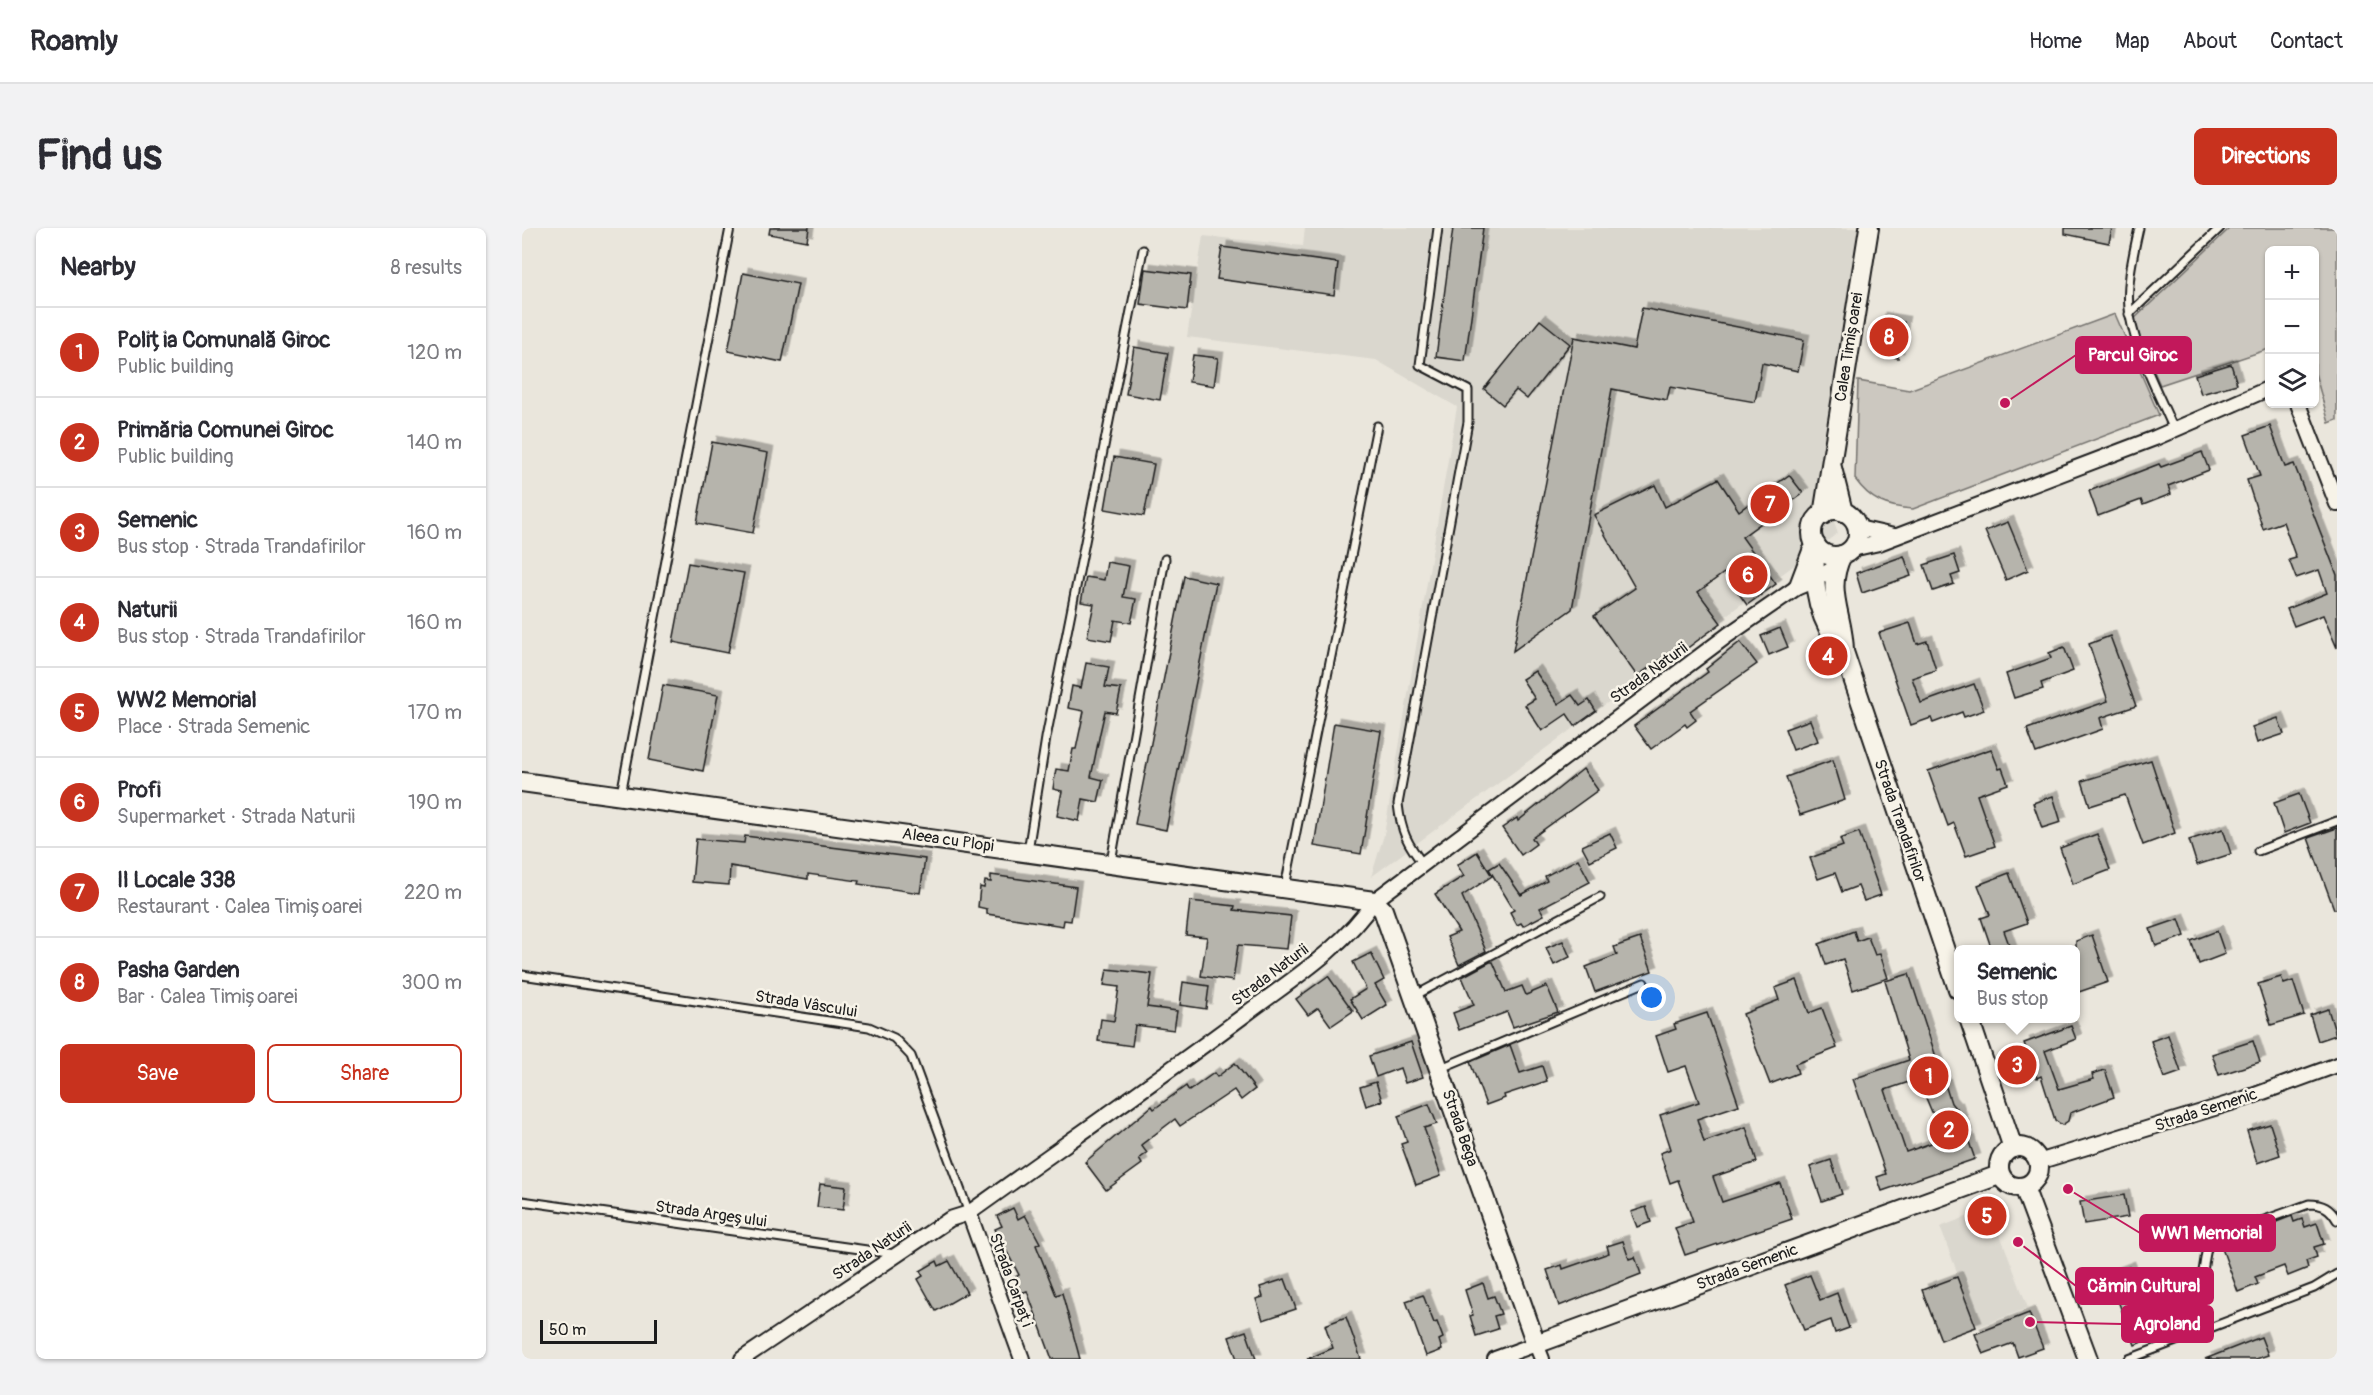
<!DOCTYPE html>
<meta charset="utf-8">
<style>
:root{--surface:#fff;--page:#f2f2f3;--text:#2b2b33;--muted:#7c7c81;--line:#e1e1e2;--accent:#c8321e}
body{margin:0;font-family:Pangolin,sans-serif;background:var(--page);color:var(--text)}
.controls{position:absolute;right:18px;top:18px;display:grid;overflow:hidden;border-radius:9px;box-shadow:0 2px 4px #0004}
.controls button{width:54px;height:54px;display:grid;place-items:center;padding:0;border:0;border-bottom:2px solid var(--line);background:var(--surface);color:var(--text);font:30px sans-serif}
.scale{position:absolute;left:18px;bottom:15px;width:117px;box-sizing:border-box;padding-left:6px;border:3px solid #1c1c1c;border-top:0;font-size:16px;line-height:21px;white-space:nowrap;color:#1c1c1c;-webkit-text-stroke:4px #f7f3e8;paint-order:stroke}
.you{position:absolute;left:1130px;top:770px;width:21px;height:21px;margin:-15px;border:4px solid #fff;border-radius:50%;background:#1a73e8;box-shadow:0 0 0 9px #1a73e833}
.badge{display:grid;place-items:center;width:39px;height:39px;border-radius:50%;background:var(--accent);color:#fff;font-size:20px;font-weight:700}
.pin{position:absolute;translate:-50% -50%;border:3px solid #fff;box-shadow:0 2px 6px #0006}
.popup{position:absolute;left:1432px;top:717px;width:126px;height:78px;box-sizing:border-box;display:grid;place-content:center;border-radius:9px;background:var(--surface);filter:drop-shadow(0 2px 4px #0005);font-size:20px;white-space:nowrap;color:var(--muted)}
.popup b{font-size:22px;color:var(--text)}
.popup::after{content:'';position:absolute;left:50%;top:100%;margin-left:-12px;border:12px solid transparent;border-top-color:var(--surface)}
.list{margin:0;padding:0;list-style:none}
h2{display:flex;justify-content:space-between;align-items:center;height:78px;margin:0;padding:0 24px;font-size:26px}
h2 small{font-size:20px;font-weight:400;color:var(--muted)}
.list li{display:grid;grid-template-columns:39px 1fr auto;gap:18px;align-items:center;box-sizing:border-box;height:90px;padding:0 24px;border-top:2px solid var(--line)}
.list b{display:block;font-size:22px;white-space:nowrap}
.list p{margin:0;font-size:20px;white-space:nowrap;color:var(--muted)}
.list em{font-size:20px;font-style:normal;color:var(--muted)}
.actions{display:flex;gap:12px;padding:18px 24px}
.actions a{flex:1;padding:14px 0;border:2px solid var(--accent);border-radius:9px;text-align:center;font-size:21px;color:var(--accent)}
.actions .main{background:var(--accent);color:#fff}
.icon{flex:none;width:33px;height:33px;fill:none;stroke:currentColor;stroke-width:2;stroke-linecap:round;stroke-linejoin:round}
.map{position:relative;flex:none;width:1815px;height:1131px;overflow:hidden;border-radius:9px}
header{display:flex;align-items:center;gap:36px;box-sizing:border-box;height:84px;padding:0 30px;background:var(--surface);border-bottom:2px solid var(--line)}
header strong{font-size:28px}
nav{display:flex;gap:33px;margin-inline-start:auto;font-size:21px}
.intro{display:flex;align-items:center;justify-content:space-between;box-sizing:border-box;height:144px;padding:0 36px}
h1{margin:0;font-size:42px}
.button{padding:15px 27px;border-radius:9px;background:var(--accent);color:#fff;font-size:21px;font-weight:700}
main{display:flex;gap:36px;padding:0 36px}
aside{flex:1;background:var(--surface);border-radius:9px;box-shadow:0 2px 4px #0004}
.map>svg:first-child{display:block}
.built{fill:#dad7ce}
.green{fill:#ccc8c0;stroke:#74726e;stroke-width:1.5}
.building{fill:#b6b4ac;stroke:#1c1c1c;stroke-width:1.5;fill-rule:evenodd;filter:url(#shadow)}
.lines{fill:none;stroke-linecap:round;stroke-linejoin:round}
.lane-casing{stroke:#1c1c1c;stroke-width:11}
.street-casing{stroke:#1c1c1c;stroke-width:18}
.secondary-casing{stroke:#1c1c1c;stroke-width:22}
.lane{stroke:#f7f3e8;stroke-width:7}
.street{stroke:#f7f3e8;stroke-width:14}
.secondary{stroke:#f7f3e8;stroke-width:18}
.labels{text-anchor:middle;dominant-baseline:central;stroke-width:5;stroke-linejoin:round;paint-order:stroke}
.street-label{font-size:16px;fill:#1c1c1c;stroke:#f7f3e8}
.leader{fill:none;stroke:#c2185b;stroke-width:2}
.callout-dot{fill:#c2185b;stroke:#f7f3e8;stroke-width:2}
.callout{fill:#c2185b;stroke:#c2185b;stroke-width:2}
.callout-label{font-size:18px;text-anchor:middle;font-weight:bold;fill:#fff}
</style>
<header>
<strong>Roamly</strong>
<nav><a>Home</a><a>Map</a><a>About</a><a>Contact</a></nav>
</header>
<div class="intro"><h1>Find us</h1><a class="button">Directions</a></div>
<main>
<aside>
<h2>Nearby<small>8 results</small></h2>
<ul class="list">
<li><span class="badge">1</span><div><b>Poliția Comunală Giroc</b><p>Public building</p></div><em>120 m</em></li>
<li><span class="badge">2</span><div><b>Primăria Comunei Giroc</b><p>Public building</p></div><em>140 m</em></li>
<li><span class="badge">3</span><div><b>Semenic</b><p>Bus stop · Strada Trandafirilor</p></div><em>160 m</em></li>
<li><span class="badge">4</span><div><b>Naturii</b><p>Bus stop · Strada Trandafirilor</p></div><em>160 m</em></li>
<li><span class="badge">5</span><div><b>WW2 Memorial</b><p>Place · Strada Semenic</p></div><em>170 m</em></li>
<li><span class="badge">6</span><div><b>Profi</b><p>Supermarket · Strada Naturii</p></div><em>190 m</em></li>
<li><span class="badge">7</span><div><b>Il Locale 338</b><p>Restaurant · Calea Timișoarei</p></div><em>220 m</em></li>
<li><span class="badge">8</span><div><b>Pasha Garden</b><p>Bar · Calea Timișoarei</p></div><em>300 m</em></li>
</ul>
<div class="actions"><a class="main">Save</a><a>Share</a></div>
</aside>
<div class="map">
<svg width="1815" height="1131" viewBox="0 0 1815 1131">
<defs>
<filter id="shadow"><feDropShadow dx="5.5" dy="-5.5" stdDeviation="0" flood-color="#0004"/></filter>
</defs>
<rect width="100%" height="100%" fill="#eae6dc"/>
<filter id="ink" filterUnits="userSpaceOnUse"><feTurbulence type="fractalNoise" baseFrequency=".0167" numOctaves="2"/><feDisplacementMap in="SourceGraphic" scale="12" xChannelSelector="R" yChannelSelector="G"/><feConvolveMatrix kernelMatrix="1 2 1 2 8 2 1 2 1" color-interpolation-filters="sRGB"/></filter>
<g filter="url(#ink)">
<g class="built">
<path d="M783,0H1337L1296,248L1316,305L849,649L862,607L935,179L854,132L665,109L681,8L781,18Z"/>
<path d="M1468,980L1506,1080L1456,1099L1418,999Z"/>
</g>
<g class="green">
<path d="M1708,0H1815V192L1807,195L1793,145L1792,22H1748L1747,121L1638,157L1610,93Z"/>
<path d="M1593,86L1637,187L1391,281C1364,279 1349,273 1333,251L1336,153L1387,162Z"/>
</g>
<g class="building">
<path d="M248,0H287L285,13L247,6Z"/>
<path d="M931,0H961L943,133L914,129Z"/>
<path d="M1543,0H1590L1587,15L1543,6Z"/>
<path d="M700,19L816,35L812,67L695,51Z"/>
<path d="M623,41L669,47L665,82L618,76Z"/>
<path d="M221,45L276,56L260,134L206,123Z"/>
<path d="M1120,80L1282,112L1276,143L1240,135L1233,174L1148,159L1145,172L1090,161L1050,381L991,423L1052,109L1112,121Z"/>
<path d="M1358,90L1382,94L1376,130L1352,124Z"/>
<path d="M1018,92L1048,116L1005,171L994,162L981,177L962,161Z"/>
<path d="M612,119L646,125L638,172L604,166Z"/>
<path d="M671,127L696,130L692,158L667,154Z"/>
<path d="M1709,136L1715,156L1679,166L1673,147Z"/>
<path d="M1748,198L1763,239L1772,236L1815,347V420L1801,387L1772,398L1765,381L1805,365L1797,342L1774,350L1767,332L1774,330L1761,294L1741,301L1725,252L1738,248L1723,207Z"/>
<path d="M190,214L246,225L231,305L175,295Z"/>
<path d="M1680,224L1687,242L1646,258L1649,266L1621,277L1619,272L1576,288L1567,263L1637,236L1639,239Z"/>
<path d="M592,229L632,236L622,288L583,281Z"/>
<path d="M1267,247L1281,265L1220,309L1254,356L1225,377L1202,345L1176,364L1199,395L1148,433L1144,428L1115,448L1072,388L1113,360L1072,287L1133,257L1143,279L1196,251L1217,283Z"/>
<path d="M1486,294L1506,342L1484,352L1463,303Z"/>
<path d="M1432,327L1438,345L1429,348L1432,356L1411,363L1402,337Z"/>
<path d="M1382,328L1389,348L1340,365L1334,345Z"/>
<path d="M585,334L607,338L601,369L614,371L609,395L593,392L589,413L565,409L572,376L559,374L564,349L582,352Z"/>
<path d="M166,335L222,345L206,425L151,414Z"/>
<path d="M662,348L694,355L644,602L613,596Z"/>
<path d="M1388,395L1395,416L1405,413L1414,442L1390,450L1399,475L1452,456L1462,482L1442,489L1440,484L1411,495L1409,490L1389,497L1357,405Z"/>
<path d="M1258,400L1266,419L1247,427L1239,408Z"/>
<path d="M1588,408L1614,478L1578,490L1581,501L1514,525L1505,501L1586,473L1567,416Z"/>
<path d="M1218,414L1235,436L1168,483L1174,492L1165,499L1163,496L1129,521L1112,498L1186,444L1184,441Z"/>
<path d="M1542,419L1551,443L1519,455L1521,461L1492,470L1484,446L1529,430L1527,425Z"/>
<path d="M564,435L587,439L583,459L599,461L594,485L583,483L578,505L569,549L581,552L576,574L561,571L557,593L535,588L540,563L531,561L534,541L547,543L551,521H554L562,483L546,480L550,458L559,460Z"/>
<path d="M1013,443L1036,476L1050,467L1058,478L1067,472L1074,483L1053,498L1045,486L1020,503L1003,477L1013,471L1000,451Z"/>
<path d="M141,457L196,467L181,543L127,532Z"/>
<path d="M1756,490L1762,506L1735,515L1730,499Z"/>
<path d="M1288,492L1296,513L1271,522L1263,501Z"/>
<path d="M812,495L859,503L839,626L792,618Z"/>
<path d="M1469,521L1477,541L1480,540L1486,556L1455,567L1473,618L1444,628L1432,595L1426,598L1406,543Z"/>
<path d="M1311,532L1323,572L1278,587L1264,549Z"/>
<path d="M1629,532L1653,605L1621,617L1603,567L1568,578L1560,553Z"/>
<path d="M1061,541L1076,562L1010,610L1014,616L999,627L980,600L995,590L996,593Z"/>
<path d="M1777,566L1788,595L1762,605L1752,575Z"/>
<path d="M1531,568L1539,594L1520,600L1511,575Z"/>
<path d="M1815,600V681H1812L1786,610Z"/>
<path d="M1701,601L1709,626L1675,637L1667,612Z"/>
<path d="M1337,604L1359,667L1342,673L1336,658L1320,664L1313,645L1296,651L1288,630L1321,618L1318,611Z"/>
<path d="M1088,605L1095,620L1068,633L1060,618Z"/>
<path d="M1575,606L1588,642L1551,656L1538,620Z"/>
<path d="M223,608L403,631L398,665L336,656L337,653L286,646V651L208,638L207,657L170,654L174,611L222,615Z"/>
<path d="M955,624L970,648L940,668L964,723L937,737L925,709L937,704L913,666L942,648L935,637Z"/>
<path d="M1056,631L1068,654L1018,680L1022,687L1001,698L999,695L995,697L988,684L992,682L967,641L977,635L999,667L1025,653L1023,648Z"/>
<path d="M1487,645L1505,695L1482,703L1489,722H1470L1459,690L1468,687L1456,657Z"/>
<path d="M469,647L554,659L549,693L542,692L541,698L465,686V681L456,679L458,659L462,660L463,653L469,654Z"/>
<path d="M668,673L713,678L712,682L769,688L765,721L716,717L711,753L679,748L685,709L664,707Z"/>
<path d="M1657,691L1663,708L1634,718L1628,701Z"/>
<path d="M1332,703L1335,713L1346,709L1353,727L1358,726L1366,750L1331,762L1321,731L1304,737L1297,716Z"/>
<path d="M1695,703L1703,726L1677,736L1669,713Z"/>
<path d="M1570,707L1586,754L1554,765V713Z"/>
<path d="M1118,710L1130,743L1073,764L1064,739L1095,727L1092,719Z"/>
<path d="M1041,713L1048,729L1032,737L1024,720Z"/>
<path d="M849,725L862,752L853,757L865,777L841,792L828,771L844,761L831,734Z"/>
<path d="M968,734H971L984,764L1000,758L1004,767L1025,758L1036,784L991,799L985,784L937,802L931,785L952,777L940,749Z"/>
<path d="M585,741L630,746L625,779L655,783L652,802L613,797L610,818L576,813L579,791L592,793L597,759L582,757Z"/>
<path d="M1387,746L1429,875L1433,880H1435L1453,931L1360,963L1355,949L1364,946L1331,851L1387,832L1363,753ZM1396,851L1412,889L1407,891L1415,913L1384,924L1363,862Z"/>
<path d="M806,748L831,783L809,798L796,780L786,787L774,771Z"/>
<path d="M1759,749L1762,756L1771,753L1782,787L1749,797L1736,756Z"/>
<path d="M1275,752L1287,785L1300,780L1315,820L1273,836L1276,845L1248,856L1221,786L1257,772L1253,760Z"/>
<path d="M661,754L687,758L684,781L658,777Z"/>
<path d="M1806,781L1814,807L1796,813L1788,787Z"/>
<path d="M1185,785L1217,877L1175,891L1182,914L1224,899L1235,934L1191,949L1200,974L1258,955L1270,991L1163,1027L1153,1000L1171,994L1156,952L1148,955L1138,925L1149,921L1138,887L1177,874L1164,838L1146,844L1134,808L1154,801L1152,796Z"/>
<path d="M1549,798L1554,811L1523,823L1537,861L1572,851L1570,846L1583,842L1592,869L1548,885L1546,893L1540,897L1533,892L1519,848L1515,850L1502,815Z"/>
<path d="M1646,807L1659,844L1642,850L1629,813Z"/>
<path d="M1731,813L1738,834L1697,847L1690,826Z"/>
<path d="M889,814L901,849L883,855L878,840L854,849L847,828Z"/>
<path d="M988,817L998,845L1020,838L1025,853L982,867L983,870L964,877L948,834Z"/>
<path d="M713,835L733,861L719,872L712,862L658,898L653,891L619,917L625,925L617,931L620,936L584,962L563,934L630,878L632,881L664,858L667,863L692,845L695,849Z"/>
<path d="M854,854L860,873L844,878L838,859Z"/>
<path d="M907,876L915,896L902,900L919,948L894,957L879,916L885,914L876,888Z"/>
<path d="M1748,896L1758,927L1735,935L1725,903Z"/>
<path d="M1309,932L1320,966L1300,973L1288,939Z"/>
<path d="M298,956L324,959L321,982L295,979Z"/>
<path d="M1602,967L1606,989L1562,996L1558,974Z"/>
<path d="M1124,979L1129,994L1115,999L1109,984Z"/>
<path d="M491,980L496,991L503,987L518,1015L514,1017L534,1067L540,1065L558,1131H530L505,1063L499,1065L493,1049L497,1047L473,1001L480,998L475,988Z"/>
<path d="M1770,988L1772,994L1780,991L1783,999L1795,995L1802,1016L1792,1019L1795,1029L1784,1033L1786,1040L1766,1048L1762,1038L1733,1049L1736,1056L1716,1064L1698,1015L1721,1006L1723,1011L1751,1000L1749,996Z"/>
<path d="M1101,1013L1107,1031L1113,1029L1119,1046L1037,1078L1025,1042L1040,1037L1041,1041L1087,1025L1085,1018Z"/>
<path d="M415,1033L417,1038L427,1033L445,1065L414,1083L396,1051L401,1048L398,1043Z"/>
<path d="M1607,1039L1634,1108L1613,1117L1586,1047Z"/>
<path d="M1288,1047L1298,1072L1315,1065L1327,1100L1313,1105L1309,1092L1282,1102L1263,1057Z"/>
<path d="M1435,1049L1454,1099L1419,1112L1400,1062Z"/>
<path d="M763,1051L774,1081L741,1092L734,1071L741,1069L738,1059Z"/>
<path d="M961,1055L966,1070L972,1068L979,1086L972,1088L976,1101L954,1108L948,1088L951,1087L943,1062Z"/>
<path d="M901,1067L912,1095L915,1094L921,1110L917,1112L920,1122L904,1128L884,1073Z"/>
<path d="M1507,1085L1521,1120L1496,1129L1491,1115L1461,1126L1453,1106Z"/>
<path d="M824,1089L839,1131H785L811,1120L803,1097Z"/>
<path d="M724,1103L734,1131H715L707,1109Z"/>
<path d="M1739,1109L1746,1127L1734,1131H1683Z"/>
</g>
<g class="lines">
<g class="lane-casing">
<g id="lane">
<path d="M1617,0C1611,27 1603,61 1608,88C1615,127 1637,166 1652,202"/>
<path d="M1607,86L1698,0"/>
<path d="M99,566L208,0"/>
<path d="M506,623L524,510L621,22"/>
<path d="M1736,623L1815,593"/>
<path d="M589,634L643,331"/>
<path d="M902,637C885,616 879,603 876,576L946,194V162L898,137L916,0"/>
<path d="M763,659L855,198"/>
<path d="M0,747L347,799L372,810L389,828L447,985"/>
<path d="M892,768L1078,669"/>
<path d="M919,840L1122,755"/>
<path d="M0,973L373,1026"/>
<path d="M1670,1108C1658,1070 1673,1073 1681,1043C1683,1033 1683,1024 1687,1015L1706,1005L1787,976C1801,976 1808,980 1815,992"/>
<path d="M1607,1131L1792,1060L1815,1046"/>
</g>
</g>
<g class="street-casing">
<g id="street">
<path d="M1776,176L1815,276"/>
<path d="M1336,300L1372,308"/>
<path d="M1330,321L1357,315L1633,210L1748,160"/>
<path d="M1274,360L1288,323"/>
<path d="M1516,934L1722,871L1815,837"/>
<path d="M447,985L500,1131"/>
<path d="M220,1131L428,991L447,985C539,919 633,854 724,786C769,752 821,720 852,673L1206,407L1274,360L1291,353L1315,338"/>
<path d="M973,1131L1014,1116L1020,1131"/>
</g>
</g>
<g class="secondary-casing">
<g id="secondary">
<path d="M1310,240L1321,284"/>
<circle cx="1313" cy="305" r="23"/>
<path d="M1301,287L1347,0"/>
<path d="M1294,317C1289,356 1296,393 1322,424"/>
<path d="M1320,327C1302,364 1322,387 1322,424L1436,761"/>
<path d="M0,554L852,673L861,682L1014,1116L1477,947"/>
<path d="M1447,790L1491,920"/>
<circle cx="1497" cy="939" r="20"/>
<path d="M1502,959L1566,1131"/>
</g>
</g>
<use href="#lane" class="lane"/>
<use href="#street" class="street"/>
<use href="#secondary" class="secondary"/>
</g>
</g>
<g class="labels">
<g class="street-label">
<text transform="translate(1327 119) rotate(-81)">Calea Timișoarei</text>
<text transform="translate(1127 445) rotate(-36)">Strada Naturii</text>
<text transform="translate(1378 593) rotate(71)">Strada Trandafirilor</text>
<text transform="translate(426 612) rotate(8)">Aleea cu Plopi</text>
<text transform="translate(748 747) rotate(-37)">Strada Naturii</text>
<text transform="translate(284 776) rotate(9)">Strada Vâscului</text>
<text transform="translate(1684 882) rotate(-18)">Strada Semenic</text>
<text transform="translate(938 900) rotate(71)">Strada Bega</text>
<text transform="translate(189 986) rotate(8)">Strada Argeșului</text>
<text transform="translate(350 1023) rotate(-34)">Strada Naturii</text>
<text transform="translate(1225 1039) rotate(-20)">Strada Semenic</text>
<text transform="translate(489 1052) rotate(70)">Strada Carpați</text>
</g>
</g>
<path class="leader" d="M1483 175L1554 127M1546 961L1618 1005M1496 1014L1554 1058M1508 1094L1600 1096"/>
<g class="callout-dot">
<circle cx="1483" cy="175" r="6"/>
<circle cx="1546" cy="961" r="6"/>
<circle cx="1496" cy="1014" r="6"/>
<circle cx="1508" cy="1094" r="6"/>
</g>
<g class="callout">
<rect x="1554" y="109" width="115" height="36" rx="6"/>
<rect x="1618" y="987" width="135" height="36" rx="6"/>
<rect x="1554" y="1040" width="137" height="36" rx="6"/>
<rect x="1600" y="1078" width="91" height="36" rx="6"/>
</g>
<g class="callout-label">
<text x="1611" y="133">Parcul Giroc</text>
<text x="1685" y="1011">WW1 Memorial</text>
<text x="1622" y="1064">Cămin Cultural</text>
<text x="1645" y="1102">Agroland</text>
</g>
</svg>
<div class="controls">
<button>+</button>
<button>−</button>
<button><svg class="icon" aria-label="layers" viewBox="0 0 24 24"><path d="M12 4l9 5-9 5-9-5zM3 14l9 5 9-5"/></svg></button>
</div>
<div class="scale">50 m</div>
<div class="you"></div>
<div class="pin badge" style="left:1407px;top:848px">1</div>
<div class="pin badge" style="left:1427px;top:902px">2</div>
<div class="pin badge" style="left:1495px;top:837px">3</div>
<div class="popup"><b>Semenic</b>Bus stop</div>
<div class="pin badge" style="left:1306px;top:428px">4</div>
<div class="pin badge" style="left:1465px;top:988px">5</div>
<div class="pin badge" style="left:1226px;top:347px">6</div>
<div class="pin badge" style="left:1248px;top:276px">7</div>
<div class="pin badge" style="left:1367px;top:109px">8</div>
</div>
</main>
